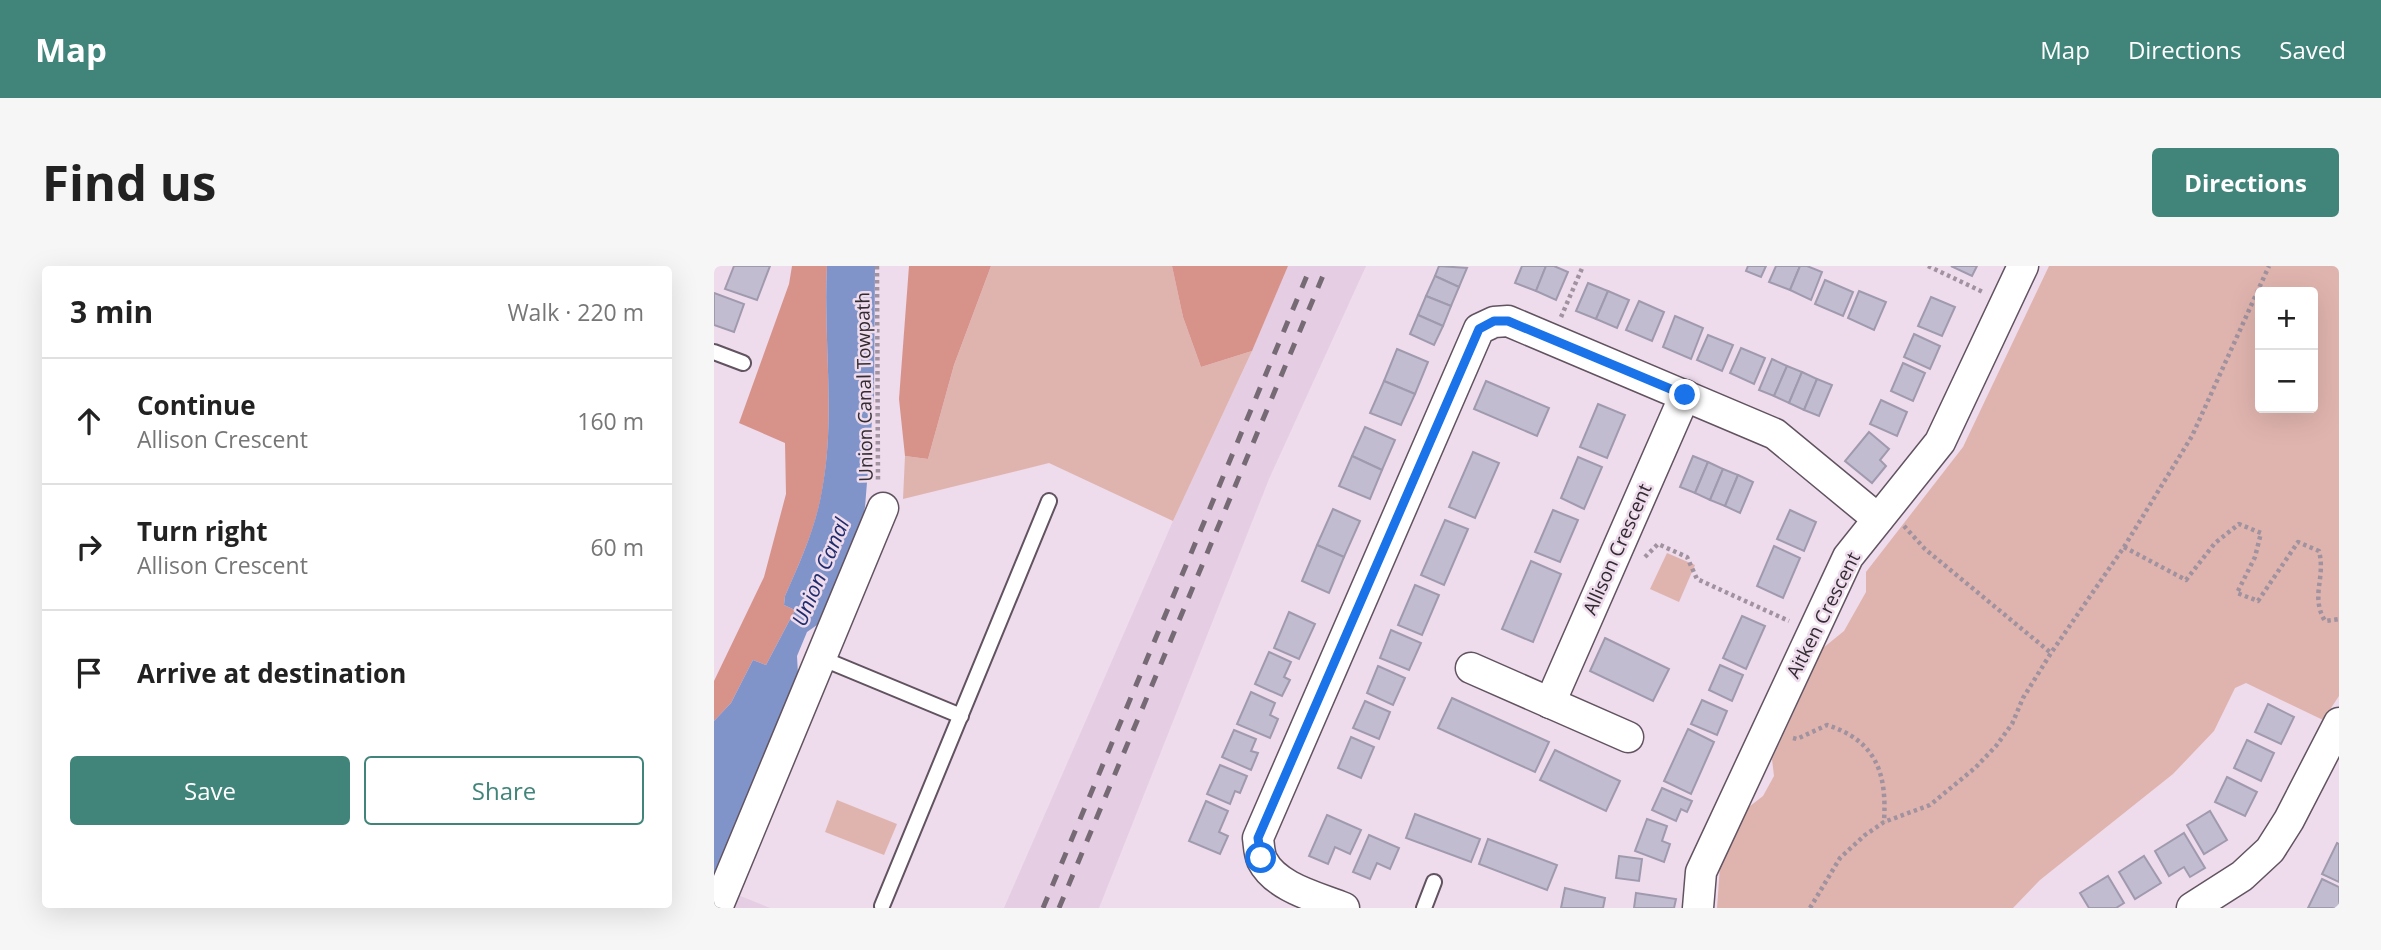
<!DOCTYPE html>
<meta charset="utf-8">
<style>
:root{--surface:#fff;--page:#f6f6f6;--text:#222;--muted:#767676;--line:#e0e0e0;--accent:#41857a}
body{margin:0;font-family:"Open Sans",sans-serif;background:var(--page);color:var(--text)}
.controls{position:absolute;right:21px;top:21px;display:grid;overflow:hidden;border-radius:7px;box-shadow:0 7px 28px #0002}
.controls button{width:63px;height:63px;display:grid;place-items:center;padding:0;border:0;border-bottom:2px solid var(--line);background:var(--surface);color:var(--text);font:35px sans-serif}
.stop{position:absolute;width:21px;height:21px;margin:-16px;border:5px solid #1a73e8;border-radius:50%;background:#fff}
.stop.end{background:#1a73e8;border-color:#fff;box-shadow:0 2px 7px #0008}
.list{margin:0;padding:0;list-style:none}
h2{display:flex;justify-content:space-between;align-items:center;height:91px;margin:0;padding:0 28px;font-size:30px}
h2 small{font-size:23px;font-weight:400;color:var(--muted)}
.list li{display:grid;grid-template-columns:46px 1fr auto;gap:21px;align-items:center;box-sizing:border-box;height:126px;padding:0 28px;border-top:2px solid var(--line)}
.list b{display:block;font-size:26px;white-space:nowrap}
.list p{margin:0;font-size:23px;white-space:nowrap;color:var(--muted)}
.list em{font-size:23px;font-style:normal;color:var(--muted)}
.actions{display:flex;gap:14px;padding:21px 28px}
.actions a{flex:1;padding:16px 0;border:2px solid var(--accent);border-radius:7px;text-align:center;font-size:24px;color:var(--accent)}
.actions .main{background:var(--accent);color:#fff}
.icon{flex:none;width:38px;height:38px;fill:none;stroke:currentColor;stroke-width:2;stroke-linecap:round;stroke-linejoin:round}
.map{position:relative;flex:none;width:1625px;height:642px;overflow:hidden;border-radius:7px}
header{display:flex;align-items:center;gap:42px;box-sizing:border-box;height:98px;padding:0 35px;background:var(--accent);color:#fff}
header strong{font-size:33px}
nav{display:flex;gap:38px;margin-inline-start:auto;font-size:24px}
.intro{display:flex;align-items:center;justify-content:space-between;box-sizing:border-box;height:168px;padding:0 42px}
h1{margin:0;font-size:49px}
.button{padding:18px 32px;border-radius:7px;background:var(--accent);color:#fff;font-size:24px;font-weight:700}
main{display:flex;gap:42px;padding:0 42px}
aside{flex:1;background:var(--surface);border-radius:7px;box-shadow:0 7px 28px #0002}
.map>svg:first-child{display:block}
.built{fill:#e5cde3}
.green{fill:#e0b4ae;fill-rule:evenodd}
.forest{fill:#d7938a}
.water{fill:#8194ca}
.building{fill:#c2bcd1;stroke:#a09aae;stroke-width:2}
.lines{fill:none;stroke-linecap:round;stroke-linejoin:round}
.service-casing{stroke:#625361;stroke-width:18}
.minor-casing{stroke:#625361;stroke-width:33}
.path{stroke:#a0929f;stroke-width:4.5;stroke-dasharray:3.5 3.5;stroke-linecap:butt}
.service{stroke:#fff;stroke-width:14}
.minor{stroke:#fff;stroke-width:30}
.rail{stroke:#766a74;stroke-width:5;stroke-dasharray:12 12;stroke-linecap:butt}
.route{stroke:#1a73e8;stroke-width:9}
.labels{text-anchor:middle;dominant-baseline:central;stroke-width:5;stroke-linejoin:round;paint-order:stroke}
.street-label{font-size:19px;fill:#322b31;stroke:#eedbec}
.water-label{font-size:21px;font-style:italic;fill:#1f2d6f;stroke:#eedbec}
</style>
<header>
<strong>Map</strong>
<nav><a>Map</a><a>Directions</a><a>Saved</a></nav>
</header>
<div class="intro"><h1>Find us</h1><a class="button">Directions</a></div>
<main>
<aside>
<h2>3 min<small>Walk · 220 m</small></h2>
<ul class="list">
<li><svg class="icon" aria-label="ahead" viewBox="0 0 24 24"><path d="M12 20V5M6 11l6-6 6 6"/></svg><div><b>Continue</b><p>Allison Crescent</p></div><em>160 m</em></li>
<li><svg class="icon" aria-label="right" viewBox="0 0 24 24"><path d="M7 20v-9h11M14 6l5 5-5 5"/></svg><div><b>Turn right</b><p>Allison Crescent</p></div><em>60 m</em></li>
<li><svg class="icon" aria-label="arrive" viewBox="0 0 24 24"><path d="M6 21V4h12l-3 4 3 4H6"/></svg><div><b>Arrive at destination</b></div></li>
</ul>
<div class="actions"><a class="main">Save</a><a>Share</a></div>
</aside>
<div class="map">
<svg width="1625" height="642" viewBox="0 0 1625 642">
<rect width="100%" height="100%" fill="#eedbec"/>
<g class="built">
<path d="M574,0H652L555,213L385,642H290L459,255L538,85Z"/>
<path d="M19,627L56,642H13Z"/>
</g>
<g class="green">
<path d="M277,0H458L469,51L487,101L538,85L459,255L335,197L189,233L191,190L214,193L240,99Z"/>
<path d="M1335,0H1625V430L1609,454L1532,417L1521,422L1500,465L1459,508L1326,614L1299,642H1003L1006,600L1031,544L1049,530L1060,510L1058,493L1109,382L1130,365L1152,326V306L1249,181ZM1546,26H1599V142H1546Z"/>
<path d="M953,287L981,299L965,336L936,323Z"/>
<path d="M123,534L183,558L170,589L111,566Z"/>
</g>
<g class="forest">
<path d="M78,0H113C109,74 122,151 108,225C102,261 86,296 71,330L70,339L81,344L52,399L39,394L17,437L0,455V415L50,311L72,228L71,177L25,157L75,18Z"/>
<path d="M195,0H277L240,99L214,193L191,190L185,133Z"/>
<path d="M458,0H574L538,85L487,101L469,51Z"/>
</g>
<path class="water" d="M113,0H161L160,130L151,241L145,271L113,352L93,366L83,390L84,408L0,613V455L17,437L39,394L52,399L81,344L70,339L71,330C86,296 102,261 108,224C122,150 109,75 113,0Z"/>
<g class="building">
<path d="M20,0H56L43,34L11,23Z"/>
<path d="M725,0L753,2L745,21L721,10Z"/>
<path d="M808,0H832L822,25L801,17Z"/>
<path d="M832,0H840L854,6L842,34L822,25Z"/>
<path d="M1034,0H1052L1047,11L1032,5Z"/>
<path d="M1062,0H1086L1076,24L1055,16Z"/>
<path d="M1086,0H1093L1108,6L1097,34L1076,24Z"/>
<path d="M1237,0H1263L1258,10Z"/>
<path d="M721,10L745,21L737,40L712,30Z"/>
<path d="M1111,14L1139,26L1129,50L1101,38Z"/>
<path d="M874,17L894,25L882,53L862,45Z"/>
<path d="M894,25L915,34L903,62L882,53Z"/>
<path d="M1145,25L1172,36L1160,64L1134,52Z"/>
<path d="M0,27L30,38L20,66L0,59Z"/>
<path d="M712,30L737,40L729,60L704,49Z"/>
<path d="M1217,31L1241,41L1228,70L1204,60Z"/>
<path d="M925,35L950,46L938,75L912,64Z"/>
<path d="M704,49L729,60L720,79L696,68Z"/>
<path d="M961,50L989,62L977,93L949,81Z"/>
<path d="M1200,68L1226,80L1216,103L1190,91Z"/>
<path d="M994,69L1019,79L1008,105L983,94Z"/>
<path d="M1027,82L1051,92L1040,118L1016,107Z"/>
<path d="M683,83L714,96L701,128L670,115Z"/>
<path d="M1058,93L1073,100L1060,130L1045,124Z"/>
<path d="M1189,97L1211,107L1199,135L1177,125Z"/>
<path d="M1073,100L1088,106L1075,137L1060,130Z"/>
<path d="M1088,106L1103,113L1090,144L1075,137Z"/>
<path d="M1103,113L1118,119L1105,150L1090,144Z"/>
<path d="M670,115L701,128L687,159L656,147Z"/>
<path d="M772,115L835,142L823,170L760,143Z"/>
<path d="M1167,134L1193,146L1183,170L1156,158Z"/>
<path d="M884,138L911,149L893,192L866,181Z"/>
<path d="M651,161L681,174L668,204L638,190Z"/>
<path d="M1155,166L1175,183L1166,194L1172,200L1158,217L1131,195Z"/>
<path d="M759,186L785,197L761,252L735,241Z"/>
<path d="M638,190L668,204L656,233L625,220Z"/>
<path d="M979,190L994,196L981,227L966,221Z"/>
<path d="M864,191L888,201L870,243L847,232Z"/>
<path d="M994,196L1009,203L996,234L981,227Z"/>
<path d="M1009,203L1024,209L1011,240L996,234Z"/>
<path d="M1024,209L1039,216L1026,247L1011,240Z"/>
<path d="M619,243L646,255L630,291L603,279Z"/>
<path d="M839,244L864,254L846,296L821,286Z"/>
<path d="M1076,244L1102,256L1090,285L1063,273Z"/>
<path d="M731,254L754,263L730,319L707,309Z"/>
<path d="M603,279L630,291L615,327L588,315Z"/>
<path d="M1060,280L1086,292L1069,332L1043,320Z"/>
<path d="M817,295L847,308L819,376L788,363Z"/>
<path d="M701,319L725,329L708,369L684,359Z"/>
<path d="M575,346L601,358L585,393L560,382Z"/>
<path d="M1028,350L1051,360L1032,403L1009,392Z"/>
<path d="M677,364L707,377L695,404L666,392Z"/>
<path d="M891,372L955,403L939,435L876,405Z"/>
<path d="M555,386L577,396L570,411L576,414L568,430L541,418Z"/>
<path d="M1006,399L1029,409L1018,435L995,424Z"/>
<path d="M664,400L691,412L679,439L653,427Z"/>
<path d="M537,426L561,437L556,449L564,453L556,472L523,458Z"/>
<path d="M738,432L835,476L821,506L724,462Z"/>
<path d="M988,434L1013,445L1003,469L977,458Z"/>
<path d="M651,435L676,446L665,473L639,462Z"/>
<path d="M1554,438L1580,451L1567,478L1541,466Z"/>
<path d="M974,463L1000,476L977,528L950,515Z"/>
<path d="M520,464L542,473L537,485L544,487L537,504L508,491Z"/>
<path d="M637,471L660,481L647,512L624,502Z"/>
<path d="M1533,474L1560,487L1547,515L1520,502Z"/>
<path d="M841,484L906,515L892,545L826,514Z"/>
<path d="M506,499L533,510L526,527L521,525L516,538L493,528Z"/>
<path d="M1513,511L1543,526L1531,550L1501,536Z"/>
<path d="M948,522L978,535L973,546L967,543L962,555L938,544Z"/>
<path d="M492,535L514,545L505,566L514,570L506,588L475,575Z"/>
<path d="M1496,545L1513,574L1490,588L1473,559Z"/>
<path d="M701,548L766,573L757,596L692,572Z"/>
<path d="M613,549L647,564L636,588L621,581L614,598L595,590Z"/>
<path d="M933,553L953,560L948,575L956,578L950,596L921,585Z"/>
<path d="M1470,567L1491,602L1476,611L1470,601L1455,610L1441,585Z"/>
<path d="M655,569L685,582L676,603L663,597L656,613L639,606Z"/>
<path d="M774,573L843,599L833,624L765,598Z"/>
<path d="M1623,577L1625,578V616L1608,608Z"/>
<path d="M905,590L928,593L925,615L902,612Z"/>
<path d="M1430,590L1447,617L1421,633L1405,606Z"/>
<path d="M1394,610L1410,637L1402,642H1375L1366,627Z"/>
<path d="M1608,613L1625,621V642H1594Z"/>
<path d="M851,622L891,632L889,642H847Z"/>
<path d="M922,627L962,633L960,642H920Z"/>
</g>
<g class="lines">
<g class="service-casing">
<g id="service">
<path d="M0,86L29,97"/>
<path d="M107,392L247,450"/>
<path d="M168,640L335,235"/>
<path d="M710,642L720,616"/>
</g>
</g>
<g class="minor-casing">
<g id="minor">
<path d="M757,402L914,471"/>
<path d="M836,437L971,129"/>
<path d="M3,642L169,242"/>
<path d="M630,642C603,631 562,622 548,594C545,587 545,579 544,572L765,63L780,56L794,55L1061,168L1164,253"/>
<path d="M984,642L987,606L1134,291L1226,176L1309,0"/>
<path d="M1478,642L1528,610L1556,584L1575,554L1625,457"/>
</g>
</g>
<g class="path">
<path d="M163,0L164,217"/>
<path d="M1214,0L1269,26"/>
<path d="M847,51L869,0"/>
<path d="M1190,260L1211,283L1337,387"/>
<path d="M1410,281L1472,314L1501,277L1525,258L1547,267L1541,291L1523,327L1544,335L1584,276L1605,285C1612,312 1596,330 1611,355L1625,353"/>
<path d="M931,291L944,278L973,291L983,313L1075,355"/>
<path d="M1079,472L1083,473L1113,459C1163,475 1173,508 1170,556"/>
<path d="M1096,642L1126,592L1151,569L1170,556L1216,539L1261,502L1282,480L1298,458L1309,432L1337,387L1410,281L1478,170L1555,0"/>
</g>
<use href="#service" class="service"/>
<use href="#minor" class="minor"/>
<g class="rail">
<path d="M329,642L597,0"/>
<path d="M345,642L613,0"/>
</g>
</g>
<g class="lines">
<path class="route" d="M547,592L544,572L765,63L780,55H794L971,129"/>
</g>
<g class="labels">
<g class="street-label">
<text transform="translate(150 121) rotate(-91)">Union Canal Towpath</text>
<text transform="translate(903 283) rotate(-66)">Allison Crescent</text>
<text transform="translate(1109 349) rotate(-63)">Aitken Crescent</text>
</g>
<g class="water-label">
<text transform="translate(106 306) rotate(-67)">Union Canal</text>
</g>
</g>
</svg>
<div class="controls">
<button>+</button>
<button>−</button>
</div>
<div class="stop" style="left:547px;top:592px"></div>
<div class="stop end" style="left:971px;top:129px"></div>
</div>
</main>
